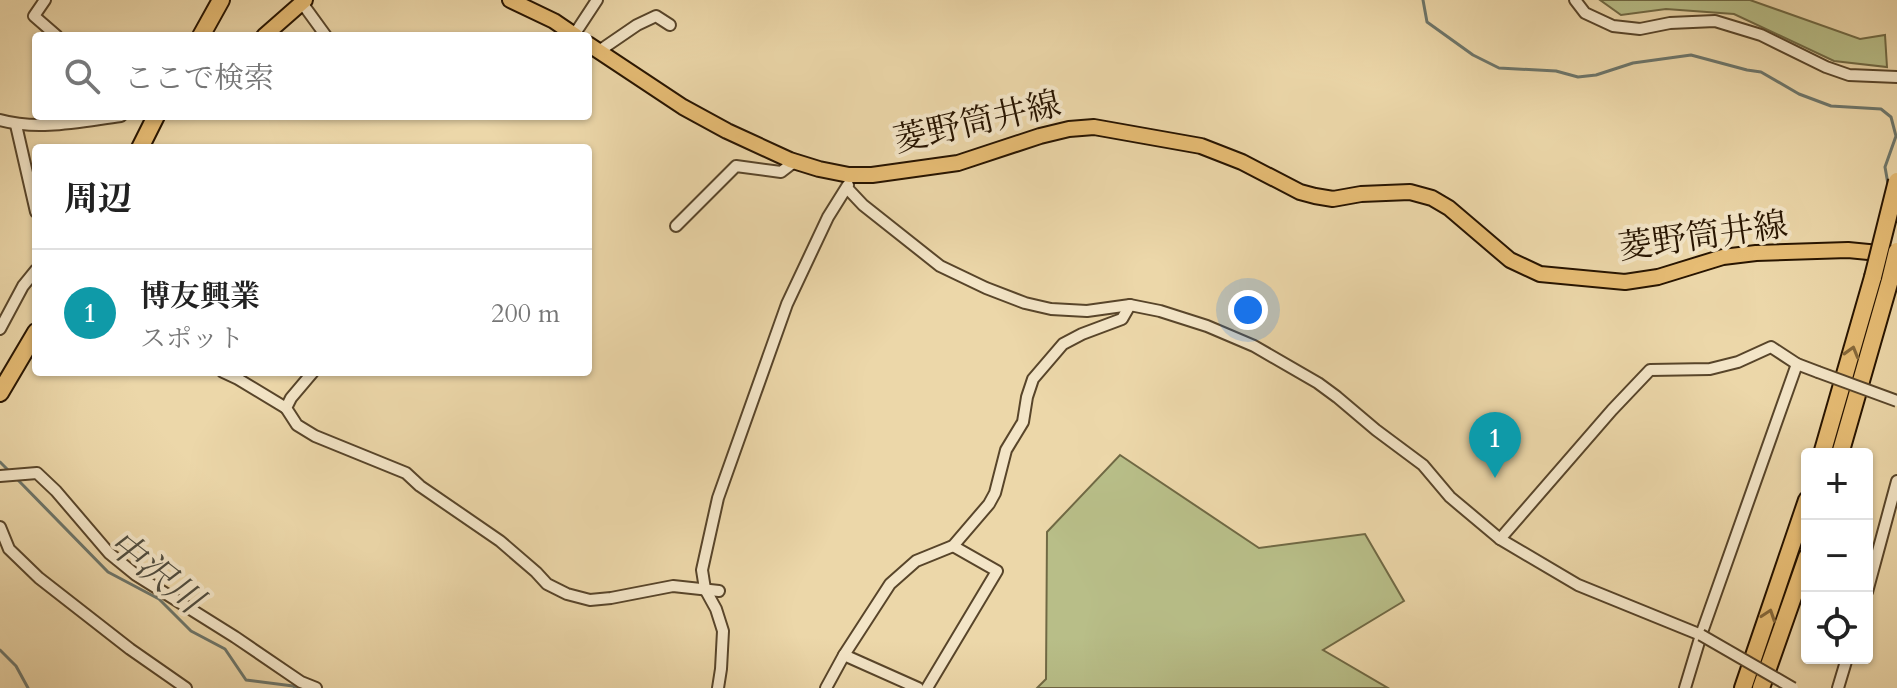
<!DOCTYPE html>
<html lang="ja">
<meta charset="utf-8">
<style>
:root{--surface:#fff;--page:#f2f2f2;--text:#222;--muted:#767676;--line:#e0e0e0;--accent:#8f2418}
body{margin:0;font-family:Cardo,"Noto Serif JP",serif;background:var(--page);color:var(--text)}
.controls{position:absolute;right:24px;bottom:24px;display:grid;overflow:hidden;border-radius:8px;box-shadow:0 2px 6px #0004}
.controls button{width:72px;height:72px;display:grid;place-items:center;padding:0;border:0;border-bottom:2px solid var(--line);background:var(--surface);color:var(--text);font:40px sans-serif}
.you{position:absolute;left:1248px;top:310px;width:28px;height:28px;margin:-20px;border:6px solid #fff;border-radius:50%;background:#1a73e8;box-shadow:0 0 0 12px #1a73e833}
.badge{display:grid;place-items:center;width:52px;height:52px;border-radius:50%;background:var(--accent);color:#fff;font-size:26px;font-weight:700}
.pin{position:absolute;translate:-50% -66px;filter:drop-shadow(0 2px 4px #0008)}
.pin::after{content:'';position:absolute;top:42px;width:28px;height:24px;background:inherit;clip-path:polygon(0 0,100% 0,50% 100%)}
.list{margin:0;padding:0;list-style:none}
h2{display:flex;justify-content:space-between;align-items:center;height:104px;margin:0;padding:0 32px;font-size:34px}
h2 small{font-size:26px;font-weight:400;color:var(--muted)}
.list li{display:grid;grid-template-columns:52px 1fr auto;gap:24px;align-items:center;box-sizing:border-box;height:128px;padding:0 32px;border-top:2px solid var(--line)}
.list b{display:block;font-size:30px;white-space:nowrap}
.list p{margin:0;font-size:26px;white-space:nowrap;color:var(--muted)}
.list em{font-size:26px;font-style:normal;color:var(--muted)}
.icon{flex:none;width:44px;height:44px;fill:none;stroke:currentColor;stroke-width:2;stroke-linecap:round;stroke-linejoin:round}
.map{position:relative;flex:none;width:1897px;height:688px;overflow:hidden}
.search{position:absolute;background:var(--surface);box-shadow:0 2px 6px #0004;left:32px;top:32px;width:560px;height:88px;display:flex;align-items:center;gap:20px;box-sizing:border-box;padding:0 28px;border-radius:8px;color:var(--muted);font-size:30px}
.panel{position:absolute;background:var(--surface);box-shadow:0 2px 6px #0004;left:32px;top:144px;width:560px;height:232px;border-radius:8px}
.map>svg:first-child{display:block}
.green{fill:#b8be88;stroke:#706944;stroke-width:2}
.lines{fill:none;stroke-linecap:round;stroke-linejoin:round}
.stream{stroke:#6d766b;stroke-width:3}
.minor-casing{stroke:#58452a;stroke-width:14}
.major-casing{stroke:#271400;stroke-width:18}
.highway-casing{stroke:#271400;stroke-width:20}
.minor{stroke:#f3e5c7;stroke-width:10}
.major{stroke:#e6bc74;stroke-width:14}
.highway{stroke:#e6bc74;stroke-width:16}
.minor-bridge-casing{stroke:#58452a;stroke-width:14;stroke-linecap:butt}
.highway-bridge-casing{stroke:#271400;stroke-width:20;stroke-linecap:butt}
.minor-bridge{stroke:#f3e5c7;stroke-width:10}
.highway-bridge{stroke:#e6bc74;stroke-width:16}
.oneway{stroke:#86683a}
.labels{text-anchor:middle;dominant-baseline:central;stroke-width:8;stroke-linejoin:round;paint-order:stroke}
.street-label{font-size:34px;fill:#271400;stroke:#f3e5c7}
.water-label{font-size:36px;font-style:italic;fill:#504d3f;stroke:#f3e5c7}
</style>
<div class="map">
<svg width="1897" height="688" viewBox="0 0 1897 688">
<rect width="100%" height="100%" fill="#ecd7a9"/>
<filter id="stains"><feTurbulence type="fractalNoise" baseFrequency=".0025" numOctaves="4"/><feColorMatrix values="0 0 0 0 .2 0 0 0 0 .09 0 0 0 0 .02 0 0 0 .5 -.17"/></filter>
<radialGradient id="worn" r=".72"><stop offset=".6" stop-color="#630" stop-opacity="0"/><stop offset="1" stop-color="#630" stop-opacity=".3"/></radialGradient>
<g class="green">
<path d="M1600,0H1750L1860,39L1885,35L1887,67L1834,61L1734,14L1666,9L1621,15Z"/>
<path d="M1120,455L1259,548L1365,534L1404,601L1323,650L1388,688H1037L1046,679L1047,532Z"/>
</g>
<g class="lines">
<g class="stream">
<path d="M1423,0L1427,22L1473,55L1499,68L1556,71L1578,77L1596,75L1633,63L1691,55L1747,70L1761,72L1799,94L1831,106L1881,109L1891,117L1896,136L1885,167L1888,184L1891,186"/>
<path d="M0,462L9,471"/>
<path d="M17,479L108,572L159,599L191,631L225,649L246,680L293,686L296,688"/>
<path d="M0,650L16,666L28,688"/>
</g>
<g class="minor-casing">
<g id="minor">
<path d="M45,0L34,16L57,36"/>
<path d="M1575,0L1585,13L1613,26L1640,29L1670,23L1715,21L1761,35L1826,67L1849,75L1897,77"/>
<path d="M302,3L326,36"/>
<path d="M574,35L597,0"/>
<path d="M599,51L637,25L656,16L670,25"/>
<path d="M0,120C39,131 82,121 121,116"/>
<path d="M16,125L36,212"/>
<path d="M847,188L863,205L940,266L986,288L1025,303L1051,309L1087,311L1130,305L1160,311L1207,326L1254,346L1318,383L1337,397L1376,430L1423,465L1450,497L1500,539L1578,585L1701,635"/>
<path d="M676,226L736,166L781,172L794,162"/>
<path d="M0,329L23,286L36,270"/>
<path d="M223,372L238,379L286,408"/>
<path d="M313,372L291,398L286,408L297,425L315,436L406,473L420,486L500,541L536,572L547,584L567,594L590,600L611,598L673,586L719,591"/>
<path d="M0,476L37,473L56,491L109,553L136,575L235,637L301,682L316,688"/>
<path d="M0,527L9,549L39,578L130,649L186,688"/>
<path d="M1500,539L1612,410L1650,370L1710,369L1738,362L1771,347L1797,364L1818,372"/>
<path d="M1867,592L1897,481"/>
<path d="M844,655L918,688"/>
<path d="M718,688L721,669L723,631L716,609L705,589L702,570L718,498L787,304L828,217L848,185"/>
<path d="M826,688L844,655L890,584L916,561L953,546L989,504L995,493L1006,450L1023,422L1027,397L1033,379L1063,344L1082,334L1122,319L1130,305"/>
<path d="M927,688L997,571L953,546"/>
<path d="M1685,688L1701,635L1797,364"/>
<path d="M1838,688L1847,658"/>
</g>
</g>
<g class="major-casing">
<g id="major">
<path d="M510,0L554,21L576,36"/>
<path d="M264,36L305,0"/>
<path d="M588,44L683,107L727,131L790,160L819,169L849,175H872L958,163L1040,136L1069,129L1094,127L1201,146L1242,162L1300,192L1315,196L1333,199L1361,194L1410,192L1432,198L1449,208L1510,260L1540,274L1625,282L1658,277L1723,257L1756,253L1848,250L1889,254"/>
</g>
</g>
<g class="highway-casing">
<g id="highway">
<path d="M201,36L221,0"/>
<path d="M140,148L156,116"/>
<path d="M0,393L36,332"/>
<path d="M1822,454L1873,277"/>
<path d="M1840,454L1890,280"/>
<path d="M1743,688L1807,500"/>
<path d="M1761,688L1807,557"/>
</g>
</g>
<use href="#minor" class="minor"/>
<use href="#major" class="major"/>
<use href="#highway" class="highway"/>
<g class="minor-bridge-casing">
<g id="minor-bridge">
<path d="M1818,372L1897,401"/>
<path d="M1701,635L1793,688"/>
</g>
</g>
<g class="highway-bridge-casing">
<g id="highway-bridge">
<path d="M1873,277L1897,181"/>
<path d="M1890,280L1897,251"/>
</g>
</g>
<use href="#minor-bridge" class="minor-bridge"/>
<use href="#highway-bridge" class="highway-bridge"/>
</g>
<defs><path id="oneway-chevron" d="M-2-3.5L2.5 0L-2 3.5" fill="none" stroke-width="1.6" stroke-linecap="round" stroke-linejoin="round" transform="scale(2)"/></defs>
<g class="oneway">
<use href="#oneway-chevron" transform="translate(1852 352) rotate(-74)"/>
<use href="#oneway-chevron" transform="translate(1769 615) rotate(-71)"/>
</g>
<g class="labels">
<g class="street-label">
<text transform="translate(977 122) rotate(-13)">菱野筒井線</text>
<text transform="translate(1703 236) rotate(-8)">菱野筒井線</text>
</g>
<g class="water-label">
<text transform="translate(155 572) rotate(38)">中沢川</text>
</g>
</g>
<rect width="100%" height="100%" filter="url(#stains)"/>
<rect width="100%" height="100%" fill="url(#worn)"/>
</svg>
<div class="controls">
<button>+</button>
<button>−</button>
<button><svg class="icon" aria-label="locate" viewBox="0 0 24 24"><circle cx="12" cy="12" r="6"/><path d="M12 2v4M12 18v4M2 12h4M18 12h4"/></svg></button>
</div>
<div class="you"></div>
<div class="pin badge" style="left:1495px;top:478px;background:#0f9aa8">1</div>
<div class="search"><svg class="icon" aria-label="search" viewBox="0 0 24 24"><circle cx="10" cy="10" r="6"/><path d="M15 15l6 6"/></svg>ここで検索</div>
<section class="panel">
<h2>周辺<small></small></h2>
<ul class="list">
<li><span class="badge" style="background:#0f9aa8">1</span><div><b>博友興業</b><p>スポット</p></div><em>200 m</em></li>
</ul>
</section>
</div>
